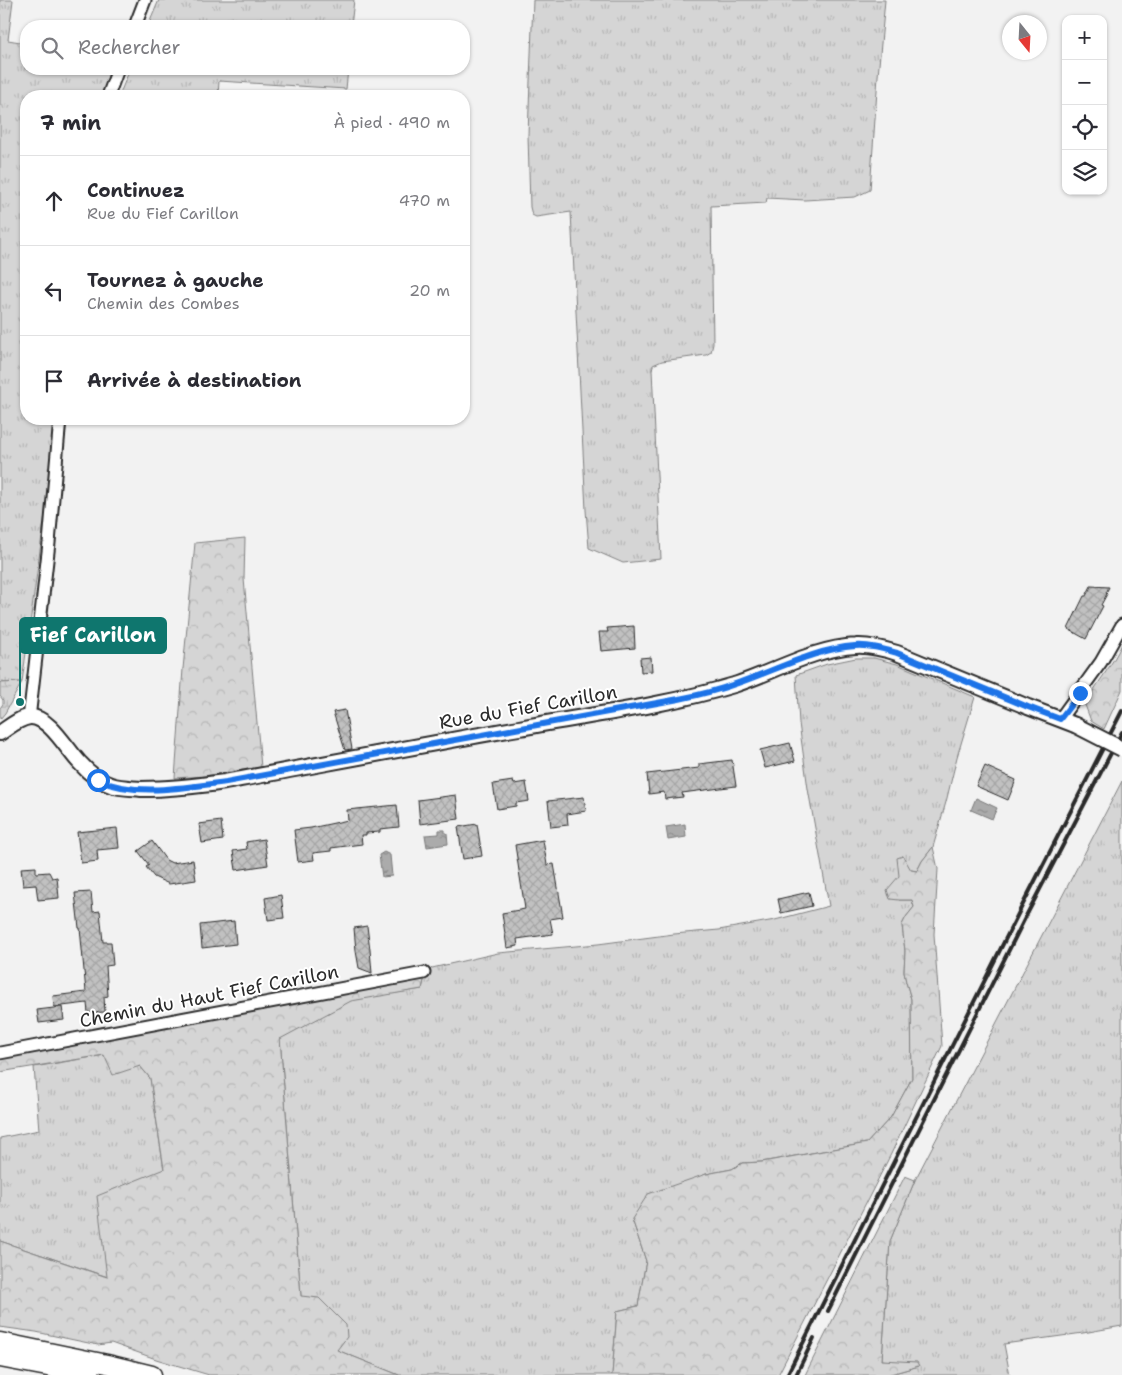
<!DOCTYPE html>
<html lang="fr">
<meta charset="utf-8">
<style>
:root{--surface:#fff;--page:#f2f2f3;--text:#2b2b33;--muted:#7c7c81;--line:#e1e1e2}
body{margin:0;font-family:"Shantell Sans",sans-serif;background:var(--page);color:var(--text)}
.controls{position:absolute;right:15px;top:15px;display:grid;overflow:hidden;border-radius:10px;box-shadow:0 1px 4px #0004}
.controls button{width:45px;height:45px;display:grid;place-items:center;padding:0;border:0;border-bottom:1px solid var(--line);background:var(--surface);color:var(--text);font:25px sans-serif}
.compass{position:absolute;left:1002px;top:15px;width:45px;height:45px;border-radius:50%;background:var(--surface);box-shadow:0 1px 4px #0004;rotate:162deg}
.stop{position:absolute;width:15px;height:15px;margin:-11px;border:4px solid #1a73e8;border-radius:50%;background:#fff}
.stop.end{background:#1a73e8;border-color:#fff;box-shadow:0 1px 5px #0008}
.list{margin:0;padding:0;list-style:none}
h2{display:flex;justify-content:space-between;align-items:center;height:65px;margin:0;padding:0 20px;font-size:21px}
h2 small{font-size:16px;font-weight:400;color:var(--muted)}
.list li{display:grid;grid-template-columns:32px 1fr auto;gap:15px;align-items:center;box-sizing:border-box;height:90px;padding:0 20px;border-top:1px solid var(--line)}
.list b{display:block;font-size:19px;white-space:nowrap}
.list p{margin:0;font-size:16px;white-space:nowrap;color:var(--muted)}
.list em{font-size:16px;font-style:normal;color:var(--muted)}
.icon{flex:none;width:28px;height:28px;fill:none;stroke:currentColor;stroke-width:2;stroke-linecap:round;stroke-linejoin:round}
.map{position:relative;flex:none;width:1122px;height:1375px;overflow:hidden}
.search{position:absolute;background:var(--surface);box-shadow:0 1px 4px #0004;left:20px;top:20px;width:450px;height:55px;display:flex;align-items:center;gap:12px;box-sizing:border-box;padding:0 18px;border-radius:20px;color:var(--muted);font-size:19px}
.panel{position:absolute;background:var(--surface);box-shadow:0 1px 4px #0004;left:20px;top:90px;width:450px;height:335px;border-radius:20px}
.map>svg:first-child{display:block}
.grass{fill:url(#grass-tufts);stroke:#808080}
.forest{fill:url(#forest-crowns);stroke:#808080}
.wetland{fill:url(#wetland-marsh);stroke:#808080}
.water{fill:url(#water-ripples);stroke:#787878}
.building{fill:url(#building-cross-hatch);stroke:#2b2b2b}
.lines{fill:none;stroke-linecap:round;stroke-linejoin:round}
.minor-casing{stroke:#2b2b2b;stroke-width:15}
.tertiary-casing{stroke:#2b2b2b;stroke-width:18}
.primary-casing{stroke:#2b2b2b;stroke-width:21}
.minor{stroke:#fff;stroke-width:11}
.tertiary{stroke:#fff;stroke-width:14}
.primary{stroke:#fff;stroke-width:18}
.rail{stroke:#2b2b2b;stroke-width:4}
.tertiary-bridge-casing{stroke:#2b2b2b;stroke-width:18;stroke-linecap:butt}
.tertiary-bridge{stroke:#fff;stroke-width:14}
.route{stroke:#1a73e8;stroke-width:6}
.labels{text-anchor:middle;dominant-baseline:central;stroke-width:4;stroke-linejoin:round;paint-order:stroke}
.street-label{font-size:19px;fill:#2b2b2b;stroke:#fff}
.leader{fill:none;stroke:#0f766e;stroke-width:2}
.callout-dot{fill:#0f766e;stroke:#fff;stroke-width:2}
.callout{fill:#0f766e;stroke:#0f766e;stroke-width:2}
.callout-label{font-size:20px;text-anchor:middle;font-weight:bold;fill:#fff}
</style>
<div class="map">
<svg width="1122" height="1375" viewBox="0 0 1122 1375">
<defs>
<pattern id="grass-tufts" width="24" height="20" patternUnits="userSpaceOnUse" patternTransform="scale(1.25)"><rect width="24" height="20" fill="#d5d5d5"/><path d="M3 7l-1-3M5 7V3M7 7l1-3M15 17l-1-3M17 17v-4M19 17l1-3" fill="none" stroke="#b7b7b7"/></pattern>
<pattern id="forest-crowns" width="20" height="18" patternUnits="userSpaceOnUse" patternTransform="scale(1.25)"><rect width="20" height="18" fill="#d5d5d5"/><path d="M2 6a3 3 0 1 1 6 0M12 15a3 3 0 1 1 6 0" fill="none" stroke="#b7b7b7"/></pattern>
<pattern id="wetland-marsh" width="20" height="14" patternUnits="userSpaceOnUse" patternTransform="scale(1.25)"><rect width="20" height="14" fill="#d5d5d5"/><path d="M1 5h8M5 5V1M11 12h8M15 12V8" fill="none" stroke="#b7b7b7"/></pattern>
<pattern id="water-ripples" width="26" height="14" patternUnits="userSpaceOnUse" patternTransform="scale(1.25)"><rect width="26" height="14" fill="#ababab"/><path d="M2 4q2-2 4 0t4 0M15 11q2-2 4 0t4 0" fill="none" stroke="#8b8b8b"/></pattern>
<pattern id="building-cross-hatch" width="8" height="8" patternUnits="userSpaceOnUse" patternTransform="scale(1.25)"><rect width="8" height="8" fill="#c1c1c1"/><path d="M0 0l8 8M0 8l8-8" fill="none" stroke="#a6a6a6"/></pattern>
</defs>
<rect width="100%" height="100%" fill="#f2f2f2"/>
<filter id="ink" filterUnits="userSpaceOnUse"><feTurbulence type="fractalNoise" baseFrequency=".02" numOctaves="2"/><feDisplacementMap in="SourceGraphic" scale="10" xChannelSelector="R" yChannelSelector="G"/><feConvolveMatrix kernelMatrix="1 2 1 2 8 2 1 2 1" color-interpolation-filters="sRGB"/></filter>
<g filter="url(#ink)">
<g class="grass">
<path d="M0,0H13L8,40L26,43V69H110L102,96H26V419H57L54,448L22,682L0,683Z"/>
<path d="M159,0H354L351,26H148Z"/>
<path d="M533,0H885L878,76L870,190L855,197L805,200L767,198L766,203L711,206L713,344L711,352L706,355L662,361L653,365L652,370L661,559L623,563L589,548L586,510L571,212L536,217L532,215L530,207L528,135Z"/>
<path d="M130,69H348L346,89L219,81L218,96H119Z"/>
<path d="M856,658H874L897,664L975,697L957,757L946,802L933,847L922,861L917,871L911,870L899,876V900H912L914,907L906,917L902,925L905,951L904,972L906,982L911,999L912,1078L891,1117L867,1143L761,1162L742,1163L732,1169L706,1174L632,1219L646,1261L638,1306L617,1311L612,1375H399L337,1350L301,1296L280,1038L351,1000L422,989L425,976L432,968L498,953L598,944L674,934L719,930L775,920L829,906L808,789L799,723L796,675L827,664Z"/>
<path d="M1122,781V1326L1083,1333L1004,1344L1010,1375H887L919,1366L882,1360L890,1241L915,1180Z"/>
<path d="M105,1055L140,1066L150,1078L164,1170L108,1277L0,1241V1138L39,1130L34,1067Z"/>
</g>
<g class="forest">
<path d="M245,538L244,579L261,767L204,776L175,778L183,669L195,543Z"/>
<path d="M1122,644V690L1104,729L1091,721L1085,705C1096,684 1112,666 1122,644Z"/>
<path d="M933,847L938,869L934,934L942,1046L891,1154L778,1375H612L617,1311L638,1306L646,1261L632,1219L648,1194L706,1174L732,1169L742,1163L762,1162L867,1143L891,1117L912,1078L911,999L906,982L904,972L905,951L902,925L906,917L914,907L912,900H899L890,899L887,890L899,876L897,858L903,856L911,870L917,871L922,861Z"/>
<path d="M425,976L422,989L351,1001L280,1039L301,1296L319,1298L346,1325L347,1337L337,1350L399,1375H209L156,1359L111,1343L98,1345L36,1332L0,1327V1241L107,1277L97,1196L164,1169L150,1078L140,1066L113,1075L104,1055L0,1072V1057Z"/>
<path d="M905,1176L915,1180L890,1241L882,1360L917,1362L919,1366L887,1375H805Z"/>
</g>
<path class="wetland" d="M22,682L5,713L0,719V708L3,704V700L0,696V683Z"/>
<g class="water">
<path d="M976,798L997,808L992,819L971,810Z"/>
<path d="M685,824L686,837L668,840L666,827Z"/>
<path d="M439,830H445V833H447L448,844L427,847L425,835L439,834Z"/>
<path d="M384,852L390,855L392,876L382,877L379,855Z"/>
</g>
<g class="building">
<path d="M1091,586L1109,587L1106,593L1107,594L1101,605L1103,606L1086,639L1068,629L1084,596H1086Z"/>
<path d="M634,626L635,648L601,651L599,632H608L607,628Z"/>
<path d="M651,657L652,671L641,672L640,658Z"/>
<path d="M345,710L352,749L345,750L333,712Z"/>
<path d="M790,743L795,761L765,768L760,750Z"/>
<path d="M732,760L736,786L682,793L683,797L665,799L664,792L649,794L647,774L699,768V764Z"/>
<path d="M985,766L1016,780L1008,800L976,786Z"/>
<path d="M513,781L514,784L526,782L529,801L516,803V806L497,809L493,784Z"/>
<path d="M456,795L459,819L420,824L418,800Z"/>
<path d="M584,797L586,811L567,814L568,825L551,827L548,801Z"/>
<path d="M397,805L399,827L380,829V832L366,833V835H361L362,844L331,848V851L313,853L314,860L298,862L294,830L311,828L348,820L347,810Z"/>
<path d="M221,821L223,840L202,843L199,824Z"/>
<path d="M477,824L482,856L463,859L458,827Z"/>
<path d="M117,828L119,848L97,850L98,861L81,863L77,832Z"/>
<path d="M264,839L268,865L236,870L233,851L247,849L246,842Z"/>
<path d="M543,840L547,865L554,864L563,917L550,919L553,934L517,939L518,946L507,948L502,913L525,909L515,845Z"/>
<path d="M152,841L166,860L172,863L193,860L196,880L169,884L154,877L146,867L149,865L138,851Z"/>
<path d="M36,867V873L49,872L52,878L57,877L59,898L38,900L36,885L23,886L21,868Z"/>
<path d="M91,892L93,912L100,911L103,942H111L113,965L106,966L108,996L104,997L105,1012L88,1013L87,1003L54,1007L53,996L86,992L80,928H79L75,893Z"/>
<path d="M809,892L812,906L781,913L778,899Z"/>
<path d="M281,895L284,918L268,920L265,898Z"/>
<path d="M234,921L236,944L202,948L200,925Z"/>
<path d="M367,926L370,950L372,973L359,968L356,951L354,928Z"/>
<path d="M62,1007L64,1020L39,1023L37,1010Z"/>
</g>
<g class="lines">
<g class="minor-casing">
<g id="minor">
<path d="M135,26L145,0"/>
<path d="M108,96L118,69"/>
<path d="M30,717V710L49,543L60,419"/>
<path d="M1060,719L1101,662L1122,625"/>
<path d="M0,1053L424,973"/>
</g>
</g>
<g class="tertiary-casing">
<path id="tertiary" d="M0,733C9,727 19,718 30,717C49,716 68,751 80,763C88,772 98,781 111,785C120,788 131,788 141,789C170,789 197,786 225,782C323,764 421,745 519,728C591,715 664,706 734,685C774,672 814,648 856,646C870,645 884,649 897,653L1028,707L1075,725"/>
</g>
<g class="primary-casing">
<g id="primary">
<path d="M0,1342L107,1364L152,1375"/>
<path d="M0,1358L90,1375"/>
</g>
</g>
<use href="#minor" class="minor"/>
<use href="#tertiary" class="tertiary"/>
<use href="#primary" class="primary"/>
<g class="rail">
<path d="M828,1311L1026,916L1122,732"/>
<path d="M787,1375L1019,912L1122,711"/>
<path d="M796,1375L814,1338"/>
</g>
<g class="tertiary-bridge-casing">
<path id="tertiary-bridge" d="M1075,725L1122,749"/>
</g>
<use href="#tertiary-bridge" class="tertiary-bridge"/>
</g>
</g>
<g class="lines" filter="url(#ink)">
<path class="route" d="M98,780C136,797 185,787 226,782L679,699C699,695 719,690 738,683C776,670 815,649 855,646C870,645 883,649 897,653L1028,707L1060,719L1080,693"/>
</g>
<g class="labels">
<g class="street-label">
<text transform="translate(528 707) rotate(-10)">Rue du Fief Carillon</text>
<text transform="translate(209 996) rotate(-11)">Chemin du Haut Fief Carillon</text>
</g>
</g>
<path class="leader" d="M20 702L20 635"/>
<circle class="callout-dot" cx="20" cy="702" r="5"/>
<rect class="callout" x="20" y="618" width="146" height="35" rx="5"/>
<g class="callout-label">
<text x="93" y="642">Fief Carillon</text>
</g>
</svg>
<div class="controls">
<button>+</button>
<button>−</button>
<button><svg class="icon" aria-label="locate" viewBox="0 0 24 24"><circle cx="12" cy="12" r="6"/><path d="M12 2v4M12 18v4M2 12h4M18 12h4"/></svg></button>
<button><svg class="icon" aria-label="layers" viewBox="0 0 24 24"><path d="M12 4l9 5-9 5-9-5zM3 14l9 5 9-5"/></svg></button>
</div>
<svg class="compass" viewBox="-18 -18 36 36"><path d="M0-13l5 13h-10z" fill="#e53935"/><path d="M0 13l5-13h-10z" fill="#7c7c81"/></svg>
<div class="stop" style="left:98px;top:780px"></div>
<div class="stop end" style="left:1080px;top:693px"></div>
<div class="search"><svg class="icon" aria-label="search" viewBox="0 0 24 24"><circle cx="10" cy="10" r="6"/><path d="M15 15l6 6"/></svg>Rechercher</div>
<section class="panel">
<h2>7 min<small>À pied · 490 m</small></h2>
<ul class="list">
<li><svg class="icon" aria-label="ahead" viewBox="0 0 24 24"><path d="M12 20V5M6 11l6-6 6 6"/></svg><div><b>Continuez</b><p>Rue du Fief Carillon</p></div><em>470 m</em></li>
<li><svg class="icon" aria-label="left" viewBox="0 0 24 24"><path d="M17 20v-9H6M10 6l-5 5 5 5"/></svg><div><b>Tournez à gauche</b><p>Chemin des Combes</p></div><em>20 m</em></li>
<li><svg class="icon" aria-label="arrive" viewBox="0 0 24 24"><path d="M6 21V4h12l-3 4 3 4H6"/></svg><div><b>Arrivée à destination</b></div></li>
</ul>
</section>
</div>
